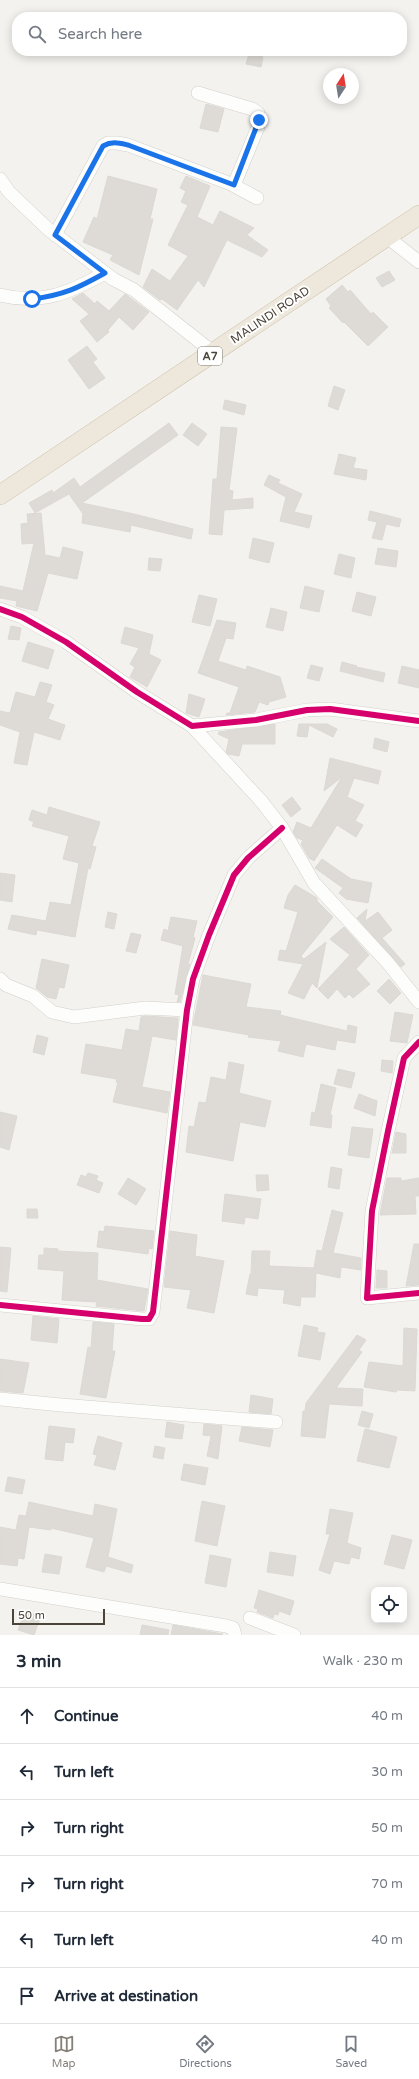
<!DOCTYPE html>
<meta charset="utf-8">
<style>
:root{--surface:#fff;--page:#f6f6f7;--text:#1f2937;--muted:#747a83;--line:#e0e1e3;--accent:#868178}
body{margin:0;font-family:"Varela Round",sans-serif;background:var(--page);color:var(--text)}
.controls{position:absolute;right:12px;bottom:12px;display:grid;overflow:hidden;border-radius:8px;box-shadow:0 2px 10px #0003}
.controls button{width:36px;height:36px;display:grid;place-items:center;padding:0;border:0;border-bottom:1px solid var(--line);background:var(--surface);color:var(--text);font:20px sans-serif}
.compass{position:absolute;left:323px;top:68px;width:36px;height:36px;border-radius:50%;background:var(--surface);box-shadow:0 2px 10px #0003;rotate:12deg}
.scale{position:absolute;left:12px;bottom:10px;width:93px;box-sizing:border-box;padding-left:4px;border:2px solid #4b4439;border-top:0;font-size:11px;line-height:14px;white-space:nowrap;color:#4b4439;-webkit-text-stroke:3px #fff;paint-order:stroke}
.stop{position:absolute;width:12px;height:12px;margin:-9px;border:3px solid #1a73e8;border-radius:50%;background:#fff}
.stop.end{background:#1a73e8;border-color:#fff;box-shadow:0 1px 4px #0008}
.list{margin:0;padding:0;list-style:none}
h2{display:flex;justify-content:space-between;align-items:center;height:52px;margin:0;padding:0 16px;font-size:17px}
h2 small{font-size:13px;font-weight:400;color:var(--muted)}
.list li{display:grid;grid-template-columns:26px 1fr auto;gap:12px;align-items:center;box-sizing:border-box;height:56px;padding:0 16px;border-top:1px solid var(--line)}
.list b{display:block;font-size:15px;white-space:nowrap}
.list em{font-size:13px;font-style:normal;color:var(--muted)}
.icon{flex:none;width:22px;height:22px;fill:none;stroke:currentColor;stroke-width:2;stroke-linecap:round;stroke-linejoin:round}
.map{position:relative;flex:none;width:419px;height:1635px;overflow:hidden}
.search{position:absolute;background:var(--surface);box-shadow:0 2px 10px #0003;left:12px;right:12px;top:12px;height:44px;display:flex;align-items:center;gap:10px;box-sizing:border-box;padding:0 14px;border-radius:16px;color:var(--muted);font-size:15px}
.sheet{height:388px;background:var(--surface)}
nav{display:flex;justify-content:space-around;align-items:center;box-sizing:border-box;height:56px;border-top:1px solid var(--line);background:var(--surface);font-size:11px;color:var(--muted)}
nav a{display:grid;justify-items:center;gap:2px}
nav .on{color:var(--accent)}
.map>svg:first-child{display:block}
.building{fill:#dedbd6;stroke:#dcd9d4}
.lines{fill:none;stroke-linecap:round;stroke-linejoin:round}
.minor-casing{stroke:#d2d0cb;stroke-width:14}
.highway-casing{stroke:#ccbfa9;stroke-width:20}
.minor{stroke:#fdfdfc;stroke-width:13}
.highway{stroke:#ede8db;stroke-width:19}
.cycleway-casing{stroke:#fff;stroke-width:8}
.cycleway{stroke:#d6006c;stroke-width:6}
.route{stroke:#1a73e8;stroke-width:5}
.labels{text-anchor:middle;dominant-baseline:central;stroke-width:4;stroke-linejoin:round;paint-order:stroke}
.shield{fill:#fff;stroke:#817c74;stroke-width:1}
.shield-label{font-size:11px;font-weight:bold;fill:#4b4439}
.street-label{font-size:12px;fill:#4b4439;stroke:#fff}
</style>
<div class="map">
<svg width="419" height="1635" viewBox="0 0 419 1635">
<rect width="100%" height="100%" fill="#f4f2ee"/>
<g class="building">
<path d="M249,54L263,57L261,67L246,64Z"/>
<path d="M206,104L224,109L218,132L200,128Z"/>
<path d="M108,176L157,189L150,219H153L139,275L110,260L113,255L83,242L94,217L97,219Z"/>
<path d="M186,176L210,186L197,217L213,225L220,211L254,228L247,235L268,250L262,257L227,240L204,287L198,280L177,310L162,299L160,300L143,287L152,269L170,281L188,256L168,245L188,205L181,202L186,191L180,188Z"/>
<path d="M389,271L395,280L382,287L376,278Z"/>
<path d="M342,285L348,292L350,290L371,314L373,312L388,327L368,346L344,322L343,323L329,308L331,306L326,299Z"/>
<path d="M83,293L95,304L97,301L109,311L125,294L149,312L133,330L119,317L108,330L109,332L97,342L80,321L89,314L72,299Z"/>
<path d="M87,346L97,359L93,362L105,378L89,389L68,360Z"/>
<path d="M334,386L345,390L338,410L328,406Z"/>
<path d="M225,400L246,405L244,415L223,409Z"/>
<path d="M169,423L178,435L82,503L134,514L193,529L191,539L131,525L130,532L82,523L83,514L69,494L35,513L29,503L52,490L53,493L74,478L80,487Z"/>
<path d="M192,423L207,434L198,446L183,435Z"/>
<path d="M221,427L237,428L229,490L233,491L232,500L253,498V508L224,510L222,535L209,534L213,479H217Z"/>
<path d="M339,454L356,458L353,468L367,470L366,480L334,474Z"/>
<path d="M269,475L280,480L278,483L302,494L294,512L312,516L309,528L280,521L286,497L264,485Z"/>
<path d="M370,511L401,519L399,527L386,524L382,540L372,538L377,522L368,520Z"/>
<path d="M41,513L45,555L60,558L63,547L83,552L77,579L48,573L37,611L16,606L17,601L0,598V586L23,591L34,543L22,544L21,524L28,523L27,514Z"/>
<path d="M253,538L274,543L269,563L249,558Z"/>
<path d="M378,548L398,551L396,567L375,564Z"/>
<path d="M339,554L355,558L351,578L334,574Z"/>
<path d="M149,558L162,559L160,571L148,570Z"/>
<path d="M305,586L324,591L319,612L300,608Z"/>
<path d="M357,592L376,597L371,616L352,611Z"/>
<path d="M199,595L217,599L210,626L192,622Z"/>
<path d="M271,608L287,612L283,631L266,627Z"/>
<path d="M217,620L236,623L233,639L226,638L218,661L246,670L247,666L280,677L286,697L269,702L268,705L259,702L255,712L226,715L227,713H230L239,687L198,673Z"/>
<path d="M11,626L21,628L19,640L8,639Z"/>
<path d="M125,627L153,635L149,654L161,660L147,687L130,677L135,667L130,664L139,648L121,643Z"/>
<path d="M28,642L54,650L48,669L22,661Z"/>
<path d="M342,662L357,666L356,667L385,673L383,682L340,671Z"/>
<path d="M311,665L323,668L319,681L307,678Z"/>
<path d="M402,666L419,670V688L398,683Z"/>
<path d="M40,682L52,685L46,702L54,705L48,719L65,725L60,740L34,732L27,765L14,763L20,732L0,725V711L10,713L16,692L35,697Z"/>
<path d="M189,694L205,699L199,717L186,713Z"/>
<path d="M275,724V744H242L239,756L228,754L226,752L229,739L218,734L219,732Z"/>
<path d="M299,724H327L337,729L333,737L309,725L307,737L297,736Z"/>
<path d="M375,738L389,742L387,752L373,748Z"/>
<path d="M330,758L381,771L378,784L354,778L347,797L364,805L355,821L363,825L356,837L337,825L314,861L309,858L301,844L303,840L297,838L293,832L297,822L311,828L342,777L324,791Z"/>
<path d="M292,797L301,809L291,817L282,805Z"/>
<path d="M49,807L100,822L92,846L96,847L90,869L88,868L75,937L37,930L36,935L8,929L12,915L46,921L50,902L71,905L79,863L63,859L69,836L32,826L34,822L29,820L32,810L47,815Z"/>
<path d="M322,859L351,879L372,883L368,903L346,899L339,893L343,888L315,868Z"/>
<path d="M0,873L15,875L12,902L0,900Z"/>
<path d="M295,885L317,898V901L333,917L301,956L304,959L326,942L317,988L312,983L304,999L288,993L303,964L278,960L280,950L286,951L298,912L284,908L288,895Z"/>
<path d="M367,909L365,921L378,912L392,930L382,938L405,964L401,967L357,918Z"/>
<path d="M108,912L117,914L114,929L105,927Z"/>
<path d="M171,917L197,921L193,937L195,938L188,964H190L180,1002H177L179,995L175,994L183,946L161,940L164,929L168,931Z"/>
<path d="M344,927L369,955L356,969L370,984L353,998L349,994L345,998L337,989L328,999L318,989L350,955L330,939Z"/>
<path d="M131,933L141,935L136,953L126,951Z"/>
<path d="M42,959L69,965L64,988L59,987L56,999L47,997L36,988Z"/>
<path d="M203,975L251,984L246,1007L281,1011L280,1015L347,1031L348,1025L357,1027L355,1043L337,1040L335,1050L306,1044L303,1057L278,1051L281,1041L248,1037L249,1035L193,1025Z"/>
<path d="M389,979L401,993L390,1004L377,991Z"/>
<path d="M395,1012L413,1015L407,1043L390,1041Z"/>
<path d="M145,1016L178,1018L176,1040L152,1036L142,1087L170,1092L167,1113L113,1102L118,1082H116L117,1079L81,1073L86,1044L122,1050L126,1029L139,1031L141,1017Z"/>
<path d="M37,1035L48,1038L44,1055L33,1052Z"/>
<path d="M382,1060L393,1061L392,1073L381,1071Z"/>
<path d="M229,1062L244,1065L239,1093L271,1101L265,1127L240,1122L233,1161L186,1152L189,1126L194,1127L199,1102L206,1103L211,1077L226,1080Z"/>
<path d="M338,1069L355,1073L351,1088L334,1084Z"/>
<path d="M321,1084L336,1088L330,1115H332L331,1128L310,1125L312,1112L315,1113Z"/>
<path d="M359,1094L377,1101L375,1116L354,1108Z"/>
<path d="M0,1112L17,1116L9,1150L0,1147Z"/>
<path d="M352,1127L373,1129L369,1158L348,1155Z"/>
<path d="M396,1132L406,1134V1153H392Z"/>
<path d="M331,1167L342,1169L339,1189L328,1187Z"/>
<path d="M88,1173L98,1176L96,1180L103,1183L99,1193L77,1185L81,1175L86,1177Z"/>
<path d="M256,1175H268L269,1190L257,1191Z"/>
<path d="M128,1178L146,1189L136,1205L118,1194Z"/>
<path d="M387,1178H401V1181L419,1178V1196H415L416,1214L380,1215Z"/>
<path d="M225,1194L261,1199L258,1219L245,1217L244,1224L222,1221Z"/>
<path d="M27,1209H37L38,1218H27Z"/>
<path d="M332,1210L343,1213L333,1253L361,1258V1270L341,1267L340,1278L316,1273L315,1297H301L300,1306L283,1303L285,1290L258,1288L257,1296L246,1294L250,1274H251L252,1251H270L269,1266L314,1268L317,1250L322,1251Z"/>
<path d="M105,1226L154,1231L152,1249L149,1248L148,1254L97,1247L99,1231L104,1232Z"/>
<path d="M170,1231L197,1235L195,1256L224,1261L214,1313L187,1308L191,1290L164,1287Z"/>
<path d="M414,1244H419V1285L406,1286Z"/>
<path d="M0,1247L11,1248L7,1292L0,1291Z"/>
<path d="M44,1248L58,1249V1251L98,1253L97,1280L148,1289L144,1311L96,1306L97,1302L62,1300L64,1271L38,1269L39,1255H44Z"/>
<path d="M377,1270L387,1271V1288H376Z"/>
<path d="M33,1316L59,1319L57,1343L31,1340Z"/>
<path d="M93,1322L114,1324L112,1351H115L106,1398L80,1394L88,1347L91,1348Z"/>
<path d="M304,1325L318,1328L317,1332L325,1333L320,1360L298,1356Z"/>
<path d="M404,1328L417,1329L415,1391L397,1390L396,1392L364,1387L369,1362L403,1366Z"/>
<path d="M357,1335L366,1340L359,1350L362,1352L336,1388L363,1389L362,1406L329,1404L325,1438L301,1436L303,1411H305L306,1403Z"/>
<path d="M0,1359L29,1363L23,1393L0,1391Z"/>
<path d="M251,1395L273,1399L271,1414L249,1412Z"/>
<path d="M362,1411L373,1414L369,1428L358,1425Z"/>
<path d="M167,1422L184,1425L182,1439L165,1437Z"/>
<path d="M204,1424L222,1426L218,1459L207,1456L211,1436L203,1435Z"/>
<path d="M49,1426L75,1429L73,1443L65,1442L63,1461L45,1459Z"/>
<path d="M242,1427L273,1430L270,1447L239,1441Z"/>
<path d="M365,1429L397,1437L389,1468L357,1461Z"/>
<path d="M98,1436L122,1443L115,1470L94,1465L97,1455L93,1454Z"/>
<path d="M155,1446L165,1448L163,1459L153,1457Z"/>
<path d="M184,1464L208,1468L205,1485L181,1480Z"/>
<path d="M8,1477L25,1480L22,1494L5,1491Z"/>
<path d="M202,1501L225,1506L217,1546L195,1541Z"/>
<path d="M29,1502L93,1516L95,1504L117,1509L108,1557L133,1565L131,1573L106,1566L104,1572L86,1567L94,1538L51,1528V1530L29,1527L24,1559L18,1558L17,1566L0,1564V1527L16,1530L19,1515L26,1516Z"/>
<path d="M330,1509L353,1513L347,1543L361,1548L359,1559L351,1557L349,1564L334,1561L330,1574L319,1570L330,1534H326Z"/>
<path d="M392,1535L412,1540L404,1569L384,1564Z"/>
<path d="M270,1552L296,1556L293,1576L267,1572Z"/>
<path d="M45,1554L62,1557L59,1574L42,1572Z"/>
<path d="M210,1555L231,1559L226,1587L205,1583Z"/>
<path d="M259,1590L294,1601L290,1615L279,1611L278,1615L274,1614L273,1618L257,1612L258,1609L254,1608Z"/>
<path d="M25,1611L41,1616L34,1635L18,1630Z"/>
<path d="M142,1625L169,1630L168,1635H140Z"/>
<path d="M173,1625L223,1634L222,1635H171Z"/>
</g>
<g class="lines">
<g class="minor-casing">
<g id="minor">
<path d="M198,93L252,109L258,113V127L234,185"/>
<path d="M0,179L9,192L48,229L113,279L134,290L214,353"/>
<path d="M55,235L103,146L108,143H117L128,145L231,184L257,198"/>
<path d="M386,236L419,262"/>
<path d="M0,295C42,305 69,293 105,273"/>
<path d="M0,609L22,617L66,642L137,692L192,726L256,720L307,710L330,709L419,721"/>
<path d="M192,726L262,802L282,828L314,883L388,963L419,1002"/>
<path d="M0,979L6,985L33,996L52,1012L74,1017L145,1008L187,1010"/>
<path d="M419,1042L404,1058L388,1131L372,1211L367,1298L419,1293"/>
<path d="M0,1305L142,1319H149L153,1312L187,1010L193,979L209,935L234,875L248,858L282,828"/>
<path d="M0,1399L61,1405L276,1422"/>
<path d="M0,1589L226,1626L233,1628L235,1635"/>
<path d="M250,1618L294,1635"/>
</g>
</g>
<g class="highway-casing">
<path id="highway" d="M0,495L419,215"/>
</g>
<use href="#minor" class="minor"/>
<use href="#highway" class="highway"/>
<g class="cycleway-casing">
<g id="cycleway">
<path d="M0,609L22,617L66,642L137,692L192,726L256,720L307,710L330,709L419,721"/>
<path d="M419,1042L404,1058L388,1131L372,1211L367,1298L419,1293"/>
<path d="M0,1305L142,1319H149L153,1312L187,1010L193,979L209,935L234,875L248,858L282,828"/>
</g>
</g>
<use href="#cycleway" class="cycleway"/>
</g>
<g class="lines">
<path class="route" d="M32,299C64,295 78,288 105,273L55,235L103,146C112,141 119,143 128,145L234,185L259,120"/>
</g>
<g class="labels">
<rect class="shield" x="198" y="347" width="24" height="18" rx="3"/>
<g class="shield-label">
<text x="210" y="356">A7</text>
</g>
<g class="street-label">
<text transform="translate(270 315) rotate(-34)">MALINDI ROAD</text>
</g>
</g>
</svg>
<div class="controls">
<button><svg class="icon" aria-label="locate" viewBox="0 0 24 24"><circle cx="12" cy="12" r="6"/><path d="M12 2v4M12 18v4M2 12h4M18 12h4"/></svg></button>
</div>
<svg class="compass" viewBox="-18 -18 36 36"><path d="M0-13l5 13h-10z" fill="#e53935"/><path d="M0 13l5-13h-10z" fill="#747a83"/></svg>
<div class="scale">50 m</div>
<div class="stop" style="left:32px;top:299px"></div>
<div class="stop end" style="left:259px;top:120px"></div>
<div class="search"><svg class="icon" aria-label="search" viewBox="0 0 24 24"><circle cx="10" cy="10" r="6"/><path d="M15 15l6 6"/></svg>Search here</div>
</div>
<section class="sheet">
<h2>3 min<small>Walk · 230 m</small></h2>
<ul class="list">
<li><svg class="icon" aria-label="ahead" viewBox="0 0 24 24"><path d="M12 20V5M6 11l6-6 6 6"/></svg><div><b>Continue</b></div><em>40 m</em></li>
<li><svg class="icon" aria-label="left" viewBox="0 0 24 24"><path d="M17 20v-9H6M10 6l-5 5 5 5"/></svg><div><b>Turn left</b></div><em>30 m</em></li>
<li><svg class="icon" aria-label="right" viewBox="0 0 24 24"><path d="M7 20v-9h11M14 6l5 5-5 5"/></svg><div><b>Turn right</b></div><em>50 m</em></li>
<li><svg class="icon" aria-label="right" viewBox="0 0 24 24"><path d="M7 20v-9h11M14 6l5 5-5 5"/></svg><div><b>Turn right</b></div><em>70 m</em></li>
<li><svg class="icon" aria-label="left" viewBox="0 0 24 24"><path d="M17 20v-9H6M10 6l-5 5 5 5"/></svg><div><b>Turn left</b></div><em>40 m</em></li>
<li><svg class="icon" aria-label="arrive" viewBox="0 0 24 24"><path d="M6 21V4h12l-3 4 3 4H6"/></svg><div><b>Arrive at destination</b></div></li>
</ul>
</section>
<nav>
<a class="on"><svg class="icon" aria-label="map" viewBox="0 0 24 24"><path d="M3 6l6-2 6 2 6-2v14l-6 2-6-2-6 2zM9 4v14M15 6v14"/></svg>Map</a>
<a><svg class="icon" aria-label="directions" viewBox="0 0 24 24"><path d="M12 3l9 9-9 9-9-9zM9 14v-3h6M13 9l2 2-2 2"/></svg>Directions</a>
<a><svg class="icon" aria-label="saved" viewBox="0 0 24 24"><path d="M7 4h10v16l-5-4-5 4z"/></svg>Saved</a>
</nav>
